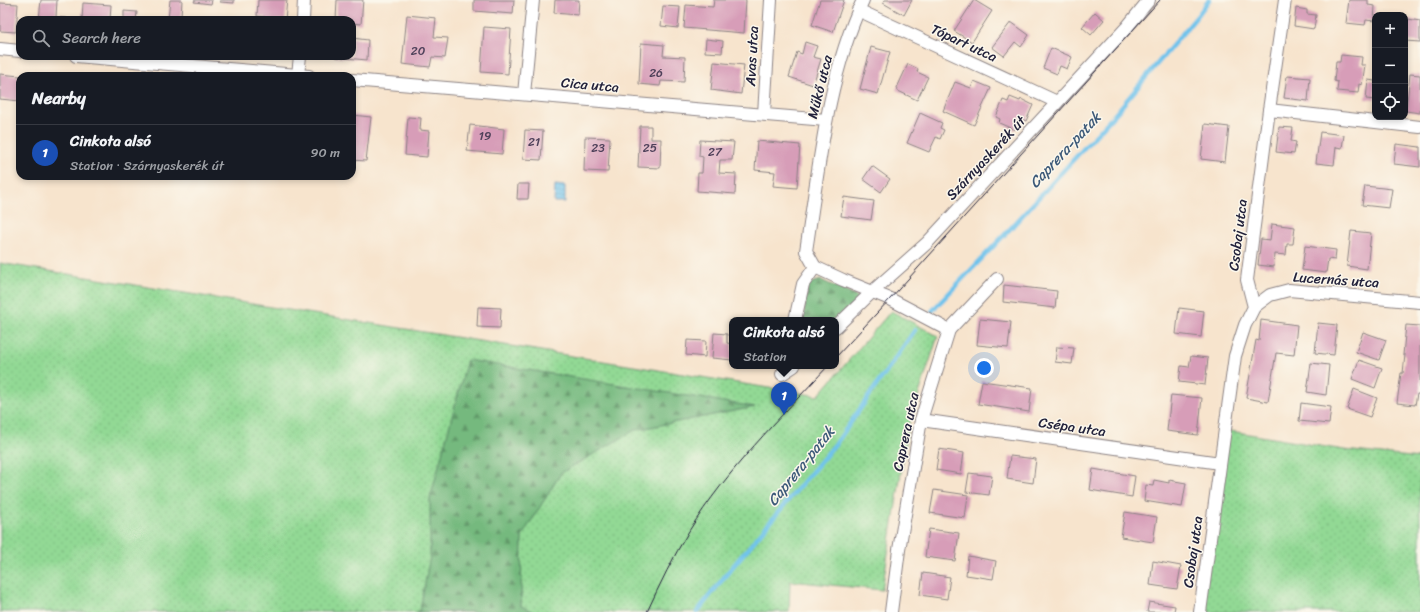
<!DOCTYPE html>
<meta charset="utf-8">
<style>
:root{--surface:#171b24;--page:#20242c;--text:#f1f3f6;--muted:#9ea1a6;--line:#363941;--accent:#1f6fb2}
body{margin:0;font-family:Sriracha,sans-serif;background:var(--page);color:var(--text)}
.controls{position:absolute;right:12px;top:12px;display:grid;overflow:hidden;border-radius:8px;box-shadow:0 2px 6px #0003}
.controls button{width:36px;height:36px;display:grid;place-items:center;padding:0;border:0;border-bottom:1px solid var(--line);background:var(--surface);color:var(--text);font:20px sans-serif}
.you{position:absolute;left:984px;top:368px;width:14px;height:14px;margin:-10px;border:3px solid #fff;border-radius:50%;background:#1a73e8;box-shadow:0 0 0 6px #1a73e833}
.badge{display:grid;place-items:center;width:26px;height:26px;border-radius:50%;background:var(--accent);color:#fff;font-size:13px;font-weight:700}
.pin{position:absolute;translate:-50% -33px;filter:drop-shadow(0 1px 2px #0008)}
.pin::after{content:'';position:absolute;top:21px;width:14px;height:12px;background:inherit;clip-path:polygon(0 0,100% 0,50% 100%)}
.popup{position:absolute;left:729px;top:317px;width:110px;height:52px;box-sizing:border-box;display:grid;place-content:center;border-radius:8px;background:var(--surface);filter:drop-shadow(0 1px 3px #0005);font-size:13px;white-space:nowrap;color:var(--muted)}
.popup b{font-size:15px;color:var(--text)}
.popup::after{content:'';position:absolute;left:50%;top:100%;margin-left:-8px;border:8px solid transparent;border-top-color:var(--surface)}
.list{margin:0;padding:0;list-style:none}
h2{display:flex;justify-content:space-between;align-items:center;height:52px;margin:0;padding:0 16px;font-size:17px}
h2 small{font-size:13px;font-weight:400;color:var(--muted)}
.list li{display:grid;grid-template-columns:26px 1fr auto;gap:12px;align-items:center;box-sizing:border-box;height:56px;padding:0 16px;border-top:1px solid var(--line)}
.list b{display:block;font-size:15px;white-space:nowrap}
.list p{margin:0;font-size:13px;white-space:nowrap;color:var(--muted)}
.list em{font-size:13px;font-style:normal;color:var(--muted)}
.icon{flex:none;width:22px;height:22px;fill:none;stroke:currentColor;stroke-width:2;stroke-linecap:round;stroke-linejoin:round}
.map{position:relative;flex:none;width:1420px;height:612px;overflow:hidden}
.search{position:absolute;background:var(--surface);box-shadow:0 2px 6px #0003;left:16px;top:16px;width:340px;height:44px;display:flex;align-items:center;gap:10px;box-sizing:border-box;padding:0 14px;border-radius:12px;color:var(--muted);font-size:15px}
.panel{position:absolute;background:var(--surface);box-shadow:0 2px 6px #0003;left:16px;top:72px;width:340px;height:108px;border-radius:12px}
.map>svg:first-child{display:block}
.green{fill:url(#green-dots);stroke:#5a7e68}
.forest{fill:url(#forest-firs);stroke:#4c6e5c}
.water{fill:url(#water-rules);stroke:#487294}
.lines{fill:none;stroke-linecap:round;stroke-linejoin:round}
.stream{stroke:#6fc3ec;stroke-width:4.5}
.building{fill:#d79db8}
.minor-casing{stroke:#8c8384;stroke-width:14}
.minor{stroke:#fff;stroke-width:12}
.tram{stroke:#22223b;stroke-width:1}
.labels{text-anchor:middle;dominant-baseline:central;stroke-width:3;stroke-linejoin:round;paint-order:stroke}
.number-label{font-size:12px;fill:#4f415a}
.street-label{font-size:14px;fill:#22223b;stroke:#fbf7ec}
.water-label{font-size:15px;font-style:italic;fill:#3d5a79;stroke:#fbf7ec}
</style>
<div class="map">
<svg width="1420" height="612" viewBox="0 0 1420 612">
<defs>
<pattern id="green-dots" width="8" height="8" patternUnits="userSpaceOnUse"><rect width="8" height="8" fill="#92d994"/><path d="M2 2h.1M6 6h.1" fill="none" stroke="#7eba80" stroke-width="1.8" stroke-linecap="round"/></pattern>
<pattern id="forest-firs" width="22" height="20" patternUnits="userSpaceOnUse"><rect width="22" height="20" fill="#75b97e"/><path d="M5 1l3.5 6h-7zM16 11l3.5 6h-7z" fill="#609668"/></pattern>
<pattern id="water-rules" width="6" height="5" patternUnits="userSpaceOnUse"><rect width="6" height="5" fill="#6fc3ec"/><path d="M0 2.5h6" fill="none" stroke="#60a7cb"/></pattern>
</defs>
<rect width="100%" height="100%" fill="#fbf7ec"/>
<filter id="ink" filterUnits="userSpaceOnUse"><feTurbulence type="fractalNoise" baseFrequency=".025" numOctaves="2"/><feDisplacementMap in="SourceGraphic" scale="8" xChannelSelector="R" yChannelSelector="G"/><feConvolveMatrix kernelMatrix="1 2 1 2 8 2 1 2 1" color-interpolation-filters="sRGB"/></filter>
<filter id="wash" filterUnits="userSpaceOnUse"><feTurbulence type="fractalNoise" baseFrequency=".012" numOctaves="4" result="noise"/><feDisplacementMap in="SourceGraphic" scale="16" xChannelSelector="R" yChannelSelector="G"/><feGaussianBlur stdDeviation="0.9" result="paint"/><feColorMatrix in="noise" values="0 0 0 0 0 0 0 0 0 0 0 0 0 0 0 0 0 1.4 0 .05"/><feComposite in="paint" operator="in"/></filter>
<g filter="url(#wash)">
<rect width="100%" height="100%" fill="#f7e4cd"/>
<g class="green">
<path d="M0,263L818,396L891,311L938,336L909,424L882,590L790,581L789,612H0Z"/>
<path d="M1225,430L1344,450L1420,458V612H1199Z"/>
</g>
<g class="forest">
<path d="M821,280L860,298L835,320H803L808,284Z"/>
<path d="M467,360L755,407L635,430L561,473L522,536L521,606L533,612H417L420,610L430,556V499Z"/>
</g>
<path class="water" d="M555,185L565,186V202H554Z"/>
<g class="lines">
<g class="stream">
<path d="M932,311L1009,230L1116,113L1198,15L1209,0"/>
<path d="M697,612L729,571L837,442L915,330"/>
</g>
</g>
<g id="blocks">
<g class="building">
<path d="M41,0H57L56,17L67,18V20H39Z"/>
<path d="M170,0H182L181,17L189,18V20H168Z"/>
<path d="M195,0H212L211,4L194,2Z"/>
<path d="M220,0H234V3L220,2Z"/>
<path d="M258,0H287L285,20H264L265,17L257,16Z"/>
<path d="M337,0H363L361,24L352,23V20H336Z"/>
<path d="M474,0H514L513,14L474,11Z"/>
<path d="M555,0H579L578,15L554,13Z"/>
<path d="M714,0H746L744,33L684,28L686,5L713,7Z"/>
<path d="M820,0H844L833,32L812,25Z"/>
<path d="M885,0H912L904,15L883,3Z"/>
<path d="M974,0L992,11L972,42L954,31Z"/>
<path d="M1349,0H1368V5L1375,6L1374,21L1366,20L1365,25L1346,23Z"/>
<path d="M0,3L18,4L16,32L0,31Z"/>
<path d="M83,3L111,5L110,20H82Z"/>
<path d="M663,6L680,7L678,28L661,26Z"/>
<path d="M1296,8L1307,10V14L1316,15L1314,29L1294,26Z"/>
<path d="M124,11L137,12L136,20H124Z"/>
<path d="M1095,12L1104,20L1091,35L1082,27Z"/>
<path d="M407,15L436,18L434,37L448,38L445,58L432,57L430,67L402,64Z"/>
<path d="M1408,19L1420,21V42L1405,41Z"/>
<path d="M1011,22L1029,35L1021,47L1015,42L1004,56L992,47Z"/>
<path d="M484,27L511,29L508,74L481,72Z"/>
<path d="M352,38L368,40L367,60L335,57V56H352Z"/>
<path d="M706,39L723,41L722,53L705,52Z"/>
<path d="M805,42L817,46L813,57L821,59L813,85L789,77L797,52L802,54Z"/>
<path d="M641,43L664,45L663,56L685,57L684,82L661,81L660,86L639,84Z"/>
<path d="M871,47L890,52L878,94L860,89Z"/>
<path d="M1051,48L1072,57L1067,69L1060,66L1057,74L1043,68Z"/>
<path d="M1341,55L1362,57L1361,65H1365L1362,85L1359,84L1358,93L1337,91L1338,82L1334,81L1336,62H1340Z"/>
<path d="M714,62L744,65L741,94L711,90Z"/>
<path d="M908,64L918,69L917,72L928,77L917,100L896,90Z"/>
<path d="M0,74L20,76V101L0,99Z"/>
<path d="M1410,74L1420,75V113L1406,111Z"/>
<path d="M1287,76L1310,78L1308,101L1284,98Z"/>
<path d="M1368,80L1375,81V100L1366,99Z"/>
<path d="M974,81L991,88L974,125L943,111L955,82L971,88Z"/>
<path d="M1010,97L1020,101L1021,99L1033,105L1026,121L1020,118L1015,130L999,123L1000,119L996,117L1003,100L1008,102Z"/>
<path d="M920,113L942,123L940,128L944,130L940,139L936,137L929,152L907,143Z"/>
<path d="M352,115L371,117L366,161L352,160Z"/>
<path d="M408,117L421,118L420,130L429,131L427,157L405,155Z"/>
<path d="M1205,124L1229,127L1225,162L1201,159Z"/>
<path d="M470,125L504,129L502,154L467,151Z"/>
<path d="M640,126H651V139H661L660,168L638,167Z"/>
<path d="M1279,127L1293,128L1291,141L1296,142L1294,154L1276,152Z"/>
<path d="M525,130L543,131L541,160L523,159Z"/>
<path d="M1320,132L1344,135L1342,148L1336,147L1334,165L1316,163Z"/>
<path d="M585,137L610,138L608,172L584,171Z"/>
<path d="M700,140L734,142L732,160H720L719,173L736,174L735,194L697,191L698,173H702L703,157L699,156Z"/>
<path d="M757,141L800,145L797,188L773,186L775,172L755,170Z"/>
<path d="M1396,144L1420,147V167L1394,164Z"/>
<path d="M872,166L890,179L881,192L863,179Z"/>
<path d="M518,184H529L528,199H517Z"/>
<path d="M1365,186L1392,189L1389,208L1362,205Z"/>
<path d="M844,197L874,201L871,220L841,216Z"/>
<path d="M1272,224L1295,227L1293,244H1287L1286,255L1275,254L1274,267L1258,265L1261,239L1270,240Z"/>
<path d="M1351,231L1371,233L1367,269L1347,266Z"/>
<path d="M1305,246L1336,250L1335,260L1328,259L1326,273L1302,270Z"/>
<path d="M1004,285L1057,291L1055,308L1003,302Z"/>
<path d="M478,307L501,308L500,328L477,327Z"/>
<path d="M1179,308L1204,311L1201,337L1176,334Z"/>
<path d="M980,319L1011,322L1008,348L977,345Z"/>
<path d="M1261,320L1297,325L1294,355L1276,353L1268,402L1246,398L1256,340L1259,341Z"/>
<path d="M1318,323L1337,325L1334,355L1315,353Z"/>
<path d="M1406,325L1420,326V394H1417L1415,405L1397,403L1401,373H1403L1405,355H1403Z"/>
<path d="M1363,332L1386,340L1379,360L1356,352Z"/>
<path d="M714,333L727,334V343L732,344V360L712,358Z"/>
<path d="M687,340L706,341L705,357L686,355Z"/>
<path d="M1057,347L1074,348L1072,364L1055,362Z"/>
<path d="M1191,356L1208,358L1205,385L1179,382L1181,366L1189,367Z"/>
<path d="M1359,360L1382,368L1375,388L1352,379Z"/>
<path d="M1311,363L1329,365L1326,395L1307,392Z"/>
<path d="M982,381L1032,388L1029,412L978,404Z"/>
<path d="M1354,389L1377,398L1370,417L1347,409Z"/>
<path d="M1171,395L1202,398L1198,435L1167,431Z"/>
<path d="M1301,403L1331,407L1329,424L1299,421Z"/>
<path d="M939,449L964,453L961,474L936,470Z"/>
<path d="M1010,456L1036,459L1033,483L1007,479Z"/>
<path d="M1093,469L1135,476L1132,497L1090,490Z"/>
<path d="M969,473L992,476L989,495L966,492Z"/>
<path d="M1154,480L1169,483V480L1186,483L1182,507L1144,501L1146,485L1153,486Z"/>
<path d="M934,490L968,495L965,518L930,513Z"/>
<path d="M1125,512L1157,517L1153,542L1121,537Z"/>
<path d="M929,529L959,533L955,561L925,557Z"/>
<path d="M968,556L996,561L993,579L966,575Z"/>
<path d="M1153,561L1181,566L1177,589L1150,585Z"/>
<path d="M923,573L950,577L947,599L920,595Z"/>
<path d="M1149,602L1175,606L1174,612H1147Z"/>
</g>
</g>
</g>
<g filter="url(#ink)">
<use href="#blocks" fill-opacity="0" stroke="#8c8384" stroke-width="1"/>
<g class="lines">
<g class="minor-casing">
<g id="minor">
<path d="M863,0C827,78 819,167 806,251L815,267L843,280L890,299L949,330"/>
<path d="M858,10L1057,102"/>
<path d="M303,20L304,0"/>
<path d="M0,49L20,51"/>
<path d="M76,56L309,76"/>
<path d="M298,75L300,56"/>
<path d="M352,80L826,120"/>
<path d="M524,94L533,0"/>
<path d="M1269,110L1420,127"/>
<path d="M764,114L771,0"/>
<path d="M1254,307L1270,295L1289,290L1420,302"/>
<path d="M795,320L803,284L815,267"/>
<path d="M836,327L873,291L927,243L1127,27L1149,0"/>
<path d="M782,374L794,366"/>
<path d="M921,420L1220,463"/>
<path d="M891,612L899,550L921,420L949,330L997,279"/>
<path d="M1200,612L1235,356L1245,325L1254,307L1247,280L1269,110L1285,0"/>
</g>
</g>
<use href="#minor" class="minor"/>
<g class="tram">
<path d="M836,357L890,299L1160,0"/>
<path d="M647,612C660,584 673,557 689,531C727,470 779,419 828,366"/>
</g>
</g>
</g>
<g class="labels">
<g class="number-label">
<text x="418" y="51">20</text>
<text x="656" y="73">26</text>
<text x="485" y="136">19</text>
<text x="534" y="142">21</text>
<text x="598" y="148">23</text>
<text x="650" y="148">25</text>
<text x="715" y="152">27</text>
</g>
<g class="street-label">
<text transform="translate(964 43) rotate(25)">Tópart utca</text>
<text transform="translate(752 56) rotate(-87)">Avas utca</text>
<text transform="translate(590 85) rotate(5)">Cica utca</text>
<text transform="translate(820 87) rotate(-76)">Műkő utca</text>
<text transform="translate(986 158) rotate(-47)">Szárnyaskerék út</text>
<text transform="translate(1238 235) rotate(-83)">Csobaj utca</text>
<text transform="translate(1336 280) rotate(4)">Lucernás utca</text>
<text transform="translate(1072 427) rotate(8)">Csépa utca</text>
<text transform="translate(906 432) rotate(-78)">Caprera utca</text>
<text transform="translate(1193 552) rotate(-82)">Csobaj utca</text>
</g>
<g class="water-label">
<text transform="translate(1065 150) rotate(-47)">Caprera-patak</text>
<text transform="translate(801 466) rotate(-51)">Caprera-patak</text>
</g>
</g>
</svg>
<div class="controls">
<button>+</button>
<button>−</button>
<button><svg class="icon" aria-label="locate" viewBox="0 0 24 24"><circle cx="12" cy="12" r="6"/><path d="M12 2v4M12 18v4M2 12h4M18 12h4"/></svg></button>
</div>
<div class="you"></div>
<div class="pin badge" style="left:784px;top:415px;background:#1a4fb4">1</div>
<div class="popup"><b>Cinkota alsó</b>Station</div>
<div class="search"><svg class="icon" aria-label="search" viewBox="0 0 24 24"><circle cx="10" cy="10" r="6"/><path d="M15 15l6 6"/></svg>Search here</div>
<section class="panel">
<h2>Nearby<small></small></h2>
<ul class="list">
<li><span class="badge" style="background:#1a4fb4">1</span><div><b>Cinkota alsó</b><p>Station · Szárnyaskerék út</p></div><em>90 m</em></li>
</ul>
</section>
</div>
